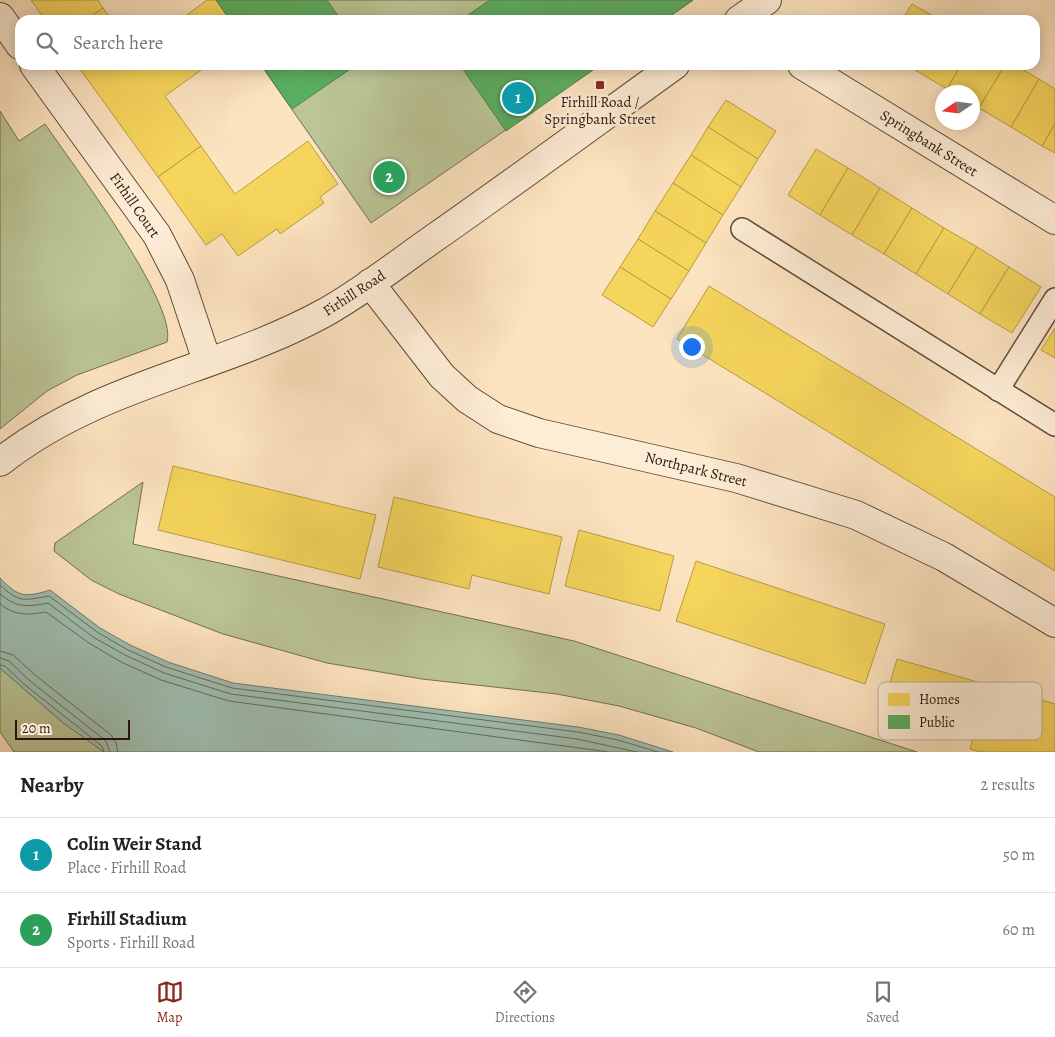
<!DOCTYPE html>
<meta charset="utf-8">
<style>
:root{--surface:#fff;--page:#f2f2f2;--text:#222;--muted:#767676;--line:#e0e0e0;--accent:#8f2418}
body{margin:0;font-family:Alegreya,serif;background:var(--page);color:var(--text)}
.compass{position:absolute;left:935px;top:85px;width:45px;height:45px;border-radius:50%;background:var(--surface);box-shadow:0 2px 12px #0003;rotate:257deg}
.scale{position:absolute;left:15px;bottom:12px;width:115px;box-sizing:border-box;padding-left:5px;border:2px solid #2c160d;border-top:0;font-size:14px;line-height:18px;white-space:nowrap;color:#2c160d;-webkit-text-stroke:4px #feedd6;paint-order:stroke}
.you{position:absolute;left:691px;top:346px;width:18px;height:18px;margin:-12px;border:4px solid #fff;border-radius:50%;background:#1a73e8;box-shadow:0 0 0 8px #1a73e833}
.badge{display:grid;place-items:center;width:32px;height:32px;border-radius:50%;background:var(--accent);color:#fff;font-size:16px;font-weight:700}
.pin{position:absolute;translate:-50% -50%;border:2px solid #fff;box-shadow:0 1px 5px #0006}
.list{margin:0;padding:0;list-style:none}
h2{display:flex;justify-content:space-between;align-items:center;height:65px;margin:0;padding:0 20px;font-size:21px}
h2 small{font-size:16px;font-weight:400;color:var(--muted)}
.list li{display:grid;grid-template-columns:32px 1fr auto;gap:15px;align-items:center;box-sizing:border-box;height:75px;padding:0 20px;border-top:1px solid var(--line)}
.list b{display:block;font-size:19px;white-space:nowrap}
.list p{margin:0;font-size:16px;white-space:nowrap;color:var(--muted)}
.list em{font-size:16px;font-style:normal;color:var(--muted)}
.icon{flex:none;width:28px;height:28px;fill:none;stroke:currentColor;stroke-width:2;stroke-linecap:round;stroke-linejoin:round}
.map{position:relative;flex:none;width:1055px;height:752px;overflow:hidden}
.search{position:absolute;background:var(--surface);box-shadow:0 2px 12px #0003;left:15px;right:15px;top:15px;height:55px;display:flex;align-items:center;gap:12px;box-sizing:border-box;padding:0 18px;border-radius:15px;color:var(--muted);font-size:19px}
.sheet{height:215px;background:var(--surface)}
nav{display:flex;justify-content:space-around;align-items:center;box-sizing:border-box;height:70px;border-top:1px solid var(--line);background:var(--surface);font-size:14px;color:var(--muted)}
nav a{display:grid;justify-items:center;gap:2px}
nav .on{color:var(--accent)}
.map>svg:first-child{display:block}
.green{fill:#bbc596;stroke:#746e52}
.water{fill:#9fbfb1;stroke:#717b6f}
.homes{fill:#f6d55c;stroke:#b99c44}
.public{fill:#5aae61;stroke:#4c8048}
.lines{fill:none;stroke-linecap:round;stroke-linejoin:round}
.shore{stroke:#666a5f;stroke-width:1}
.service-casing{stroke:#604a3a;stroke-width:24}
.minor-casing{stroke:#604a3a;stroke-width:30}
.service{stroke:#feedd6;stroke-width:21}
.minor{stroke:#feedd6;stroke-width:28}
.poi-dot{fill:#8f2418;stroke:#feedd6;stroke-width:2}
.labels{text-anchor:middle;dominant-baseline:central;stroke-width:5;stroke-linejoin:round;paint-order:stroke}
.poi-label{font-size:15px;fill:#2c160d;stroke:#feedd6}
.street-label{font-size:15px;fill:#2c160d;stroke:#feedd6}
.key{fill:#feedd6;stroke:#bfac9a;stroke-width:1}
.key-label{font-size:14px;fill:#2c160d}
</style>
<div class="map">
<svg width="1055" height="752" viewBox="0 0 1055 752">
<rect width="100%" height="100%" fill="#fde4c0"/>
<filter id="stains"><feTurbulence type="fractalNoise" baseFrequency=".004" numOctaves="4"/><feColorMatrix values="0 0 0 0 .2 0 0 0 0 .09 0 0 0 0 .02 0 0 0 .5 -.17"/></filter>
<radialGradient id="worn" r=".72"><stop offset=".6" stop-color="#630" stop-opacity="0"/><stop offset="1" stop-color="#630" stop-opacity=".3"/></radialGradient>
<g class="green">
<path d="M216,0H693L664,20H230Z"/>
<path d="M261,65H600L371,223Z"/>
<path d="M0,111L19,141L45,124C70,161 178,303 167,342L77,375L47,391L0,429Z"/>
<path d="M143,482L133,544L574,641L917,752H759L696,728L619,706L557,694L422,679L327,663L223,634L119,594L91,580L54,551L55,543Z"/>
<path d="M0,668L62,722L104,752H14L0,732Z"/>
</g>
<path class="water" d="M0,578C18,597 25,598 50,590L100,628L130,645L168,662L233,683L578,727L619,735L673,752H104L62,722L0,668Z"/>
<g class="homes">
<path d="M31,0H98L103,8L86,20H45Z"/>
<path d="M207,0H216L230,20H180Z"/>
<path d="M912,4L940,20H902Z"/>
<path d="M103,8L112,20H86Z"/>
<path d="M77,65H208L165,96L201,146L158,177Z"/>
<path d="M918,65H961L947,89L915,70Z"/>
<path d="M961,65H1005L979,108L972,104V92H953L947,89Z"/>
<path d="M1005,65H1015L1039,79L1011,127L979,108Z"/>
<path d="M1039,79L1055,89V124L1042,146L1011,127Z"/>
<path d="M726,100L776,131L758,159L708,127Z"/>
<path d="M1055,124V153L1042,146Z"/>
<path d="M708,127L758,159L741,187L691,155Z"/>
<path d="M308,141L338,184L320,197L324,203L280,234L277,229L238,256L222,234L206,245L158,177L201,146L235,194Z"/>
<path d="M816,149L848,168L820,215L788,195Z"/>
<path d="M691,155L741,187L723,215L673,183Z"/>
<path d="M848,168L880,188L852,235L820,215Z"/>
<path d="M673,183L723,215L706,243L655,211Z"/>
<path d="M880,188L912,208L884,254L852,235Z"/>
<path d="M912,208L944,228L916,274L884,254Z"/>
<path d="M655,211L706,243L689,271L638,239Z"/>
<path d="M944,228L977,247L948,294L916,274Z"/>
<path d="M638,239L689,271L671,299L620,267Z"/>
<path d="M977,247L1009,267L980,314L948,294Z"/>
<path d="M620,267L671,299L653,327L602,295Z"/>
<path d="M1009,267L1041,287L1012,333L980,314Z"/>
<path d="M709,286L1055,497V571L677,339Z"/>
<path d="M1055,328V358L1041,350Z"/>
<path d="M173,466L376,515L360,579L158,530Z"/>
<path d="M394,497L562,537L549,594L472,575L469,589L378,567Z"/>
<path d="M579,530L674,556L660,611L565,586Z"/>
<path d="M696,561L885,624L865,684L676,621Z"/>
<path d="M897,659L1055,704V752H981L970,749L975,730L884,704Z"/>
</g>
<g class="public">
<path d="M216,0H327L341,20H230Z"/>
<path d="M490,0H693L665,20H461Z"/>
<path d="M261,65H356L292,109Z"/>
<path d="M460,65H600L506,131Z"/>
</g>
<g class="lines">
<g class="shore">
<path d="M0,585C20,604 24,600 49,596L97,632L128,650L166,667L232,688L578,732L618,740L658,752"/>
<path d="M0,594C17,608 27,607 48,603L93,637L125,655L164,673L231,694L577,739L637,752"/>
<path d="M0,604C15,616 28,615 46,612L89,643L121,662L161,680L229,701L609,752"/>
<path d="M0,651L13,655L35,675L111,735L116,743L118,752"/>
<path d="M0,658L9,661L30,681L106,741L110,752"/>
<path d="M0,665L5,666L25,685L102,746L104,752"/>
</g>
<g class="service-casing">
<g id="service">
<path d="M742,229L1055,425"/>
<path d="M998,390L1055,299"/>
</g>
</g>
<g class="minor-casing">
<g id="minor">
<path d="M0,17L20,45"/>
<path d="M739,20L767,0"/>
<path d="M34,65L157,235L180,280L207,361"/>
<path d="M802,65L1055,220"/>
<path d="M370,283L442,376L467,399L498,419L539,433L736,478L856,515L944,557L1055,623"/>
<path d="M0,462C100,383 219,371 326,312C365,290 401,261 437,236C517,180 596,122 675,65"/>
</g>
</g>
<use href="#service" class="service"/>
<use href="#minor" class="minor"/>
</g>
<rect class="poi-dot" x="595" y="80" width="10" height="10" rx="2.5"/>
<g class="labels">
<g class="poi-label">
<text x="600" y="102">Firhill Road /<tspan x="600" dy="17">Springbank Street</tspan></text>
</g>
<g class="street-label">
<text transform="translate(929 143) rotate(32)">Springbank Street</text>
<text transform="translate(135 205) rotate(55)">Firhill Court</text>
<text transform="translate(354 293) rotate(-33)">Firhill Road</text>
<text transform="translate(696 469) rotate(14)">Northpark Street</text>
</g>
</g>
<rect x="878" y="682" width="164" height="58" rx="8" class="key"/>
<rect x="888" y="693" width="22" height="13" fill="#f6d55c"/>
<rect x="888" y="715" width="22" height="14" fill="#5aae61"/>
<g class="key-label">
<text x="919" y="704">Homes</text>
<text x="919" y="727">Public</text>
</g>
<rect width="100%" height="100%" filter="url(#stains)"/>
<rect width="100%" height="100%" fill="url(#worn)"/>
</svg>
<svg class="compass" viewBox="-18 -18 36 36"><path d="M0-13l5 13h-10z" fill="#e53935"/><path d="M0 13l5-13h-10z" fill="#767676"/></svg>
<div class="scale">20 m</div>
<div class="you"></div>
<div class="pin badge" style="left:518px;top:98px;background:#0f9aa8">1</div>
<div class="pin badge" style="left:389px;top:177px;background:#2e9e5b">2</div>
<div class="search"><svg class="icon" aria-label="search" viewBox="0 0 24 24"><circle cx="10" cy="10" r="6"/><path d="M15 15l6 6"/></svg>Search here</div>
</div>
<section class="sheet">
<h2>Nearby<small>2 results</small></h2>
<ul class="list">
<li><span class="badge" style="background:#0f9aa8">1</span><div><b>Colin Weir Stand</b><p>Place · Firhill Road</p></div><em>50 m</em></li>
<li><span class="badge" style="background:#2e9e5b">2</span><div><b>Firhill Stadium</b><p>Sports · Firhill Road</p></div><em>60 m</em></li>
</ul>
</section>
<nav>
<a class="on"><svg class="icon" aria-label="map" viewBox="0 0 24 24"><path d="M3 6l6-2 6 2 6-2v14l-6 2-6-2-6 2zM9 4v14M15 6v14"/></svg>Map</a>
<a><svg class="icon" aria-label="directions" viewBox="0 0 24 24"><path d="M12 3l9 9-9 9-9-9zM9 14v-3h6M13 9l2 2-2 2"/></svg>Directions</a>
<a><svg class="icon" aria-label="saved" viewBox="0 0 24 24"><path d="M7 4h10v16l-5-4-5 4z"/></svg>Saved</a>
</nav>
